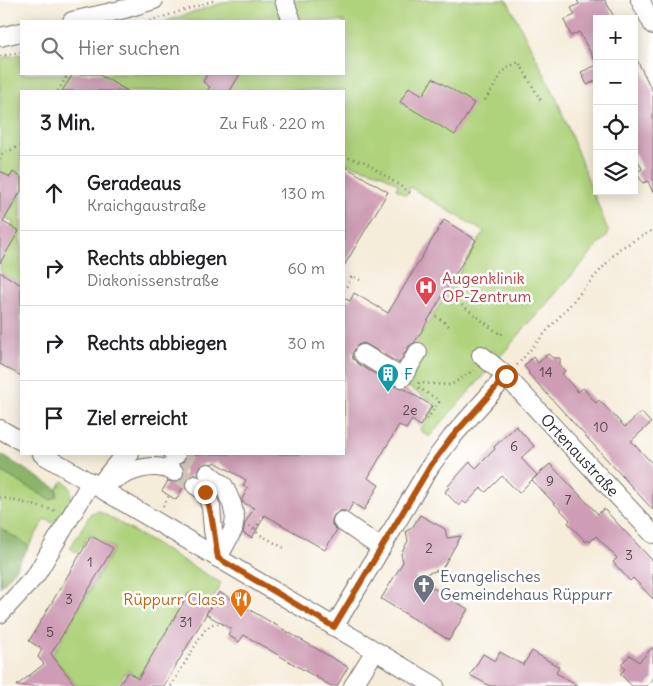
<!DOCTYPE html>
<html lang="de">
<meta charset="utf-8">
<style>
:root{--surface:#fff;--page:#f6f6f6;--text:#202124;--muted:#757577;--line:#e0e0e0}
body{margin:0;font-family:Delius,sans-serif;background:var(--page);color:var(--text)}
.controls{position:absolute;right:15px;top:15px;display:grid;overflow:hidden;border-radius:0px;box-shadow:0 2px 12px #0003}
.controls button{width:45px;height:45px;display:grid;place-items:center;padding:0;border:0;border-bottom:1px solid var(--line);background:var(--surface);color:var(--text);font:25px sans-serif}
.stop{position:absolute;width:15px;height:15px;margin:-11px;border:4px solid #b45309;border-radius:50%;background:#fff}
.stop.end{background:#b45309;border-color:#fff;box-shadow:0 1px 5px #0008}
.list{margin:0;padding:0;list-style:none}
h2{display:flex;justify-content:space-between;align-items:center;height:65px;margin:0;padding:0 20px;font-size:21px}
h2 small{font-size:16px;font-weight:400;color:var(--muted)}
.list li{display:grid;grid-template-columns:32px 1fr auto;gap:15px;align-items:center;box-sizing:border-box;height:75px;padding:0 20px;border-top:1px solid var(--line)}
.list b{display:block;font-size:19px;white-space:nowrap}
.list p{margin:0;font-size:16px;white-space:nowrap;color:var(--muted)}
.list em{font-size:16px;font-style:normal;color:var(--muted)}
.icon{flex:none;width:28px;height:28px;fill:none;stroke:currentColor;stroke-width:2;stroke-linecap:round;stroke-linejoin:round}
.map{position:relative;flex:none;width:653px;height:686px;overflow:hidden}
.search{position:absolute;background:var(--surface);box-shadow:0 2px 12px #0003;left:20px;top:20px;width:325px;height:55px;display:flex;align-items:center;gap:12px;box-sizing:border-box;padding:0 18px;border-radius:0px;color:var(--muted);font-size:19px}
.panel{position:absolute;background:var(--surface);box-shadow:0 2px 12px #0003;left:20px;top:90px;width:325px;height:365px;border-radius:0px}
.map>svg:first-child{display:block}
.green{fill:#afd27b;stroke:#6d7e53}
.forest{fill:#8bb46b;stroke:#5b704b}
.building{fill:#ce9cb4}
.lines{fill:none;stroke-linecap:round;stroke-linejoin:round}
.minor-tunnel{stroke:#cdc5b6;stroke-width:18;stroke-dasharray:18 9;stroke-linecap:butt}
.minor-casing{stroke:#726f68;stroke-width:20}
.path{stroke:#726f68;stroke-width:2.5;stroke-dasharray:1 4;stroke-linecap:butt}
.minor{stroke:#fff;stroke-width:18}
.route{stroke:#b45309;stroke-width:6}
.labels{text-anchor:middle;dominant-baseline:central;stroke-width:5;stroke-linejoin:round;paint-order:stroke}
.number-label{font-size:14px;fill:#54474d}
.health-label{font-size:16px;fill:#be3a42;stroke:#fff;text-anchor:start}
.culture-label{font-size:16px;fill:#0d838f;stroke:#fff;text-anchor:start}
.street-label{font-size:16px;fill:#2b2b2b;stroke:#fff}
.worship-label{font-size:16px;fill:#5b616d;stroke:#fff;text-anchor:start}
.food-label{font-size:16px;fill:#c56008;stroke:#fff;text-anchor:end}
</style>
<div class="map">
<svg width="653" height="686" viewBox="0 0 653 686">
<rect width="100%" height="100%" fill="#fff"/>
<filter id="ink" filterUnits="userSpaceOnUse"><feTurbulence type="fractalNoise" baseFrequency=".02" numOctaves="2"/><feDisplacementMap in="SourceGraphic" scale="10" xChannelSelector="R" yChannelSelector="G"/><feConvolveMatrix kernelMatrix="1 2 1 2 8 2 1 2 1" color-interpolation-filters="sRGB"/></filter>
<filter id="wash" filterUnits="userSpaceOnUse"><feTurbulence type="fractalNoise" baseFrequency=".0096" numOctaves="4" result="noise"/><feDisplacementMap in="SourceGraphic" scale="20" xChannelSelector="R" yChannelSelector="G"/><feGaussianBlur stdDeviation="1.12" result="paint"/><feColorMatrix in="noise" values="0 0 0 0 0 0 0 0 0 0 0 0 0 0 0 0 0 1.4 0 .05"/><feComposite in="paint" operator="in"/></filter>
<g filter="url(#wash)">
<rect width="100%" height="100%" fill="#f5ecd9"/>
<g class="green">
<path d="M232,0H507L556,97L609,233L429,437L420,430L436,404L362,359L399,371L484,232L410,187L406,195L396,189L398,184L380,173L344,163V91H21V184L17,182L20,176L13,172L10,177L2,172L0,175V58L21,54V74H344V21H166Z"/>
<path d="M21,191V285L0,272V263L13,222L5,218Z"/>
<path d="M0,471L51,500L57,496V489L63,481C81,491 63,513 57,525L45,519L29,546L0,528Z"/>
<path d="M99,511L221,583L210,604L188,592L138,678L128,670L115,686H77L52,655L114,548L90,534L77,553L70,548L91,513Z"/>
</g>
<g class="forest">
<path d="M0,454L57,489V496L51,500L0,471Z"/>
<path d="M0,528L29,546L12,574L0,587Z"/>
</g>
<g id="blocks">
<g class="building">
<path d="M577,0H605L615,19H597V64L579,32L571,36L564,20L575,15L571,8L579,4Z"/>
<path d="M634,54L653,92V193L648,181L643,183L636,172L642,169L634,152Z"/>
<path d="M597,65V80L587,85L581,72Z"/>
<path d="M73,74H98L128,91H62Z"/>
<path d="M207,74H240L230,91H207L210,87L203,82Z"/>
<path d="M433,78L474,103L455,135L400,102L409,87L423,95Z"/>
<path d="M344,166L388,192L344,266Z"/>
<path d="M0,171L10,177L13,172L21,177V191L3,222L19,231L0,263Z"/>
<path d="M444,220L476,240L415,342L409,346L399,363L364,343L358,345L352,353L353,359L357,363L396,387L403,388L432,406L420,426L412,420L406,429L399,425L368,478L379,485L364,510L353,503L348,512L342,510L334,515L332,520V525L337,530L325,550L265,515L252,538L243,533L245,523L254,508L242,502V499L248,488L243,486L246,480L215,462L213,464L204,463L200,467L198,475H191L187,479L185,484V489L183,487L176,500L162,491L168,481L176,482L184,476V470L181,464L186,459V454H344V298L350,301L354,293L388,313Z"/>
<path d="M0,272L21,285V376L0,364Z"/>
<path d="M548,354L553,358H560V366L565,371L562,374L578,392L583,388L596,403L599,400L625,427L641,412L651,423L631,441L653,464V510L528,373L529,372L524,366L533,357L538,363Z"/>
<path d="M516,426L534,446L521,458L537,475L519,493L502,476L486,492L481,488L466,504L463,501L459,506L445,492L449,487L448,486L470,462L476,468L495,449L494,447Z"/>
<path d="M550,464L598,514L604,509L653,561V599L633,578L630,581L613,562L617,558L596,536L590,542L588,540L586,542L568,523L570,520L532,480Z"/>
<path d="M420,515L445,529L447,538L461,536L442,569L415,577L468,609L449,640L381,599L403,562L401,554L408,541L406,531L412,528Z"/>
<path d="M91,536L113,548L51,654L76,686H16L44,664L38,657L42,649L29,641Z"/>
<path d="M219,592L348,667L337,686H331L244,635L239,642L228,635L231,629L206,614Z"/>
<path d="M189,593L211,606L164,686H118L128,672L138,679Z"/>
<path d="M653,647V679L647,686H632L620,674L625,669L621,664L630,655L639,662Z"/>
<path d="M532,651L559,667L556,673L579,686H490L470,675L483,654L495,661L500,652L523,665Z"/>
</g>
</g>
</g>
<g filter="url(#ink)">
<use href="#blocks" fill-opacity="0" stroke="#726f68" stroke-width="1"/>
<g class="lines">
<g class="minor-tunnel">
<path d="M176,455L208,473"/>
<path d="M174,472L195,485"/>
</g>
<g class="minor-casing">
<g id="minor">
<path d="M284,0L292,21"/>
<path d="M640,0L653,25"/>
<path d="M72,21L125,9L154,0"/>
<path d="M0,37L21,32"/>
<path d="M363,354L402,378L418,352"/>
<path d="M481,355L506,376L653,534"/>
<path d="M0,429L21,441"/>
<path d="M42,454L435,686"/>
<path d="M173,454L176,455"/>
<path d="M208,473L224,486L232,504L235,518L233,530L218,558"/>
<path d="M102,482L118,462L130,454"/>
<path d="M195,485L205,492L211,507L213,530L218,558"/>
<path d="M98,487C121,476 149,458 174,472"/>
<path d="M342,521L381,548"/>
<path d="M0,614L36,575L91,482"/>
<path d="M334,627L431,465L452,437L506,376"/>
<path d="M353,686L375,651"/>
</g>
</g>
<g class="path">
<path d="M150,21L216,0"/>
<path d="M0,56L21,52"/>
<path d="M58,91L68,74"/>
<path d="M485,100L506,68L519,62L541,101"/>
<path d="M344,157L365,162L412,194"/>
<path d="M0,159L3,153L21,146"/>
<path d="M344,291L352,276L360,280"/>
<path d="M462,305L501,335L504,331"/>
<path d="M432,313L449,326"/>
<path d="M517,365L619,249L653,230"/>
<path d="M427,419L439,402L436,399L418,387L419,383L451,385L474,370"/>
<path d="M0,497L57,511"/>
<path d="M163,506L169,496"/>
<path d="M249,526L259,534L284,548"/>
<path d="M255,529L265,515"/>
<path d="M235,601L241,591"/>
<path d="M171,686L204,631L212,624H222L224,622"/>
</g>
<use href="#minor" class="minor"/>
</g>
</g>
<g class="lines" filter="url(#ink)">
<path class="route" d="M205,492C213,513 214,536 218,558L334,627L431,465L452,437L506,376"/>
</g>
<defs>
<g id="hospital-pin" transform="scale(1.125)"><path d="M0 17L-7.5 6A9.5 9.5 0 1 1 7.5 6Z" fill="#e0444e" stroke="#fff"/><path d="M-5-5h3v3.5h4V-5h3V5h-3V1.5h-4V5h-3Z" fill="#fff"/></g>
<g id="building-pin" transform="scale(1.125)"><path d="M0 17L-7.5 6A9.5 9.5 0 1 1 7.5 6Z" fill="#0f9aa8" stroke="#fff"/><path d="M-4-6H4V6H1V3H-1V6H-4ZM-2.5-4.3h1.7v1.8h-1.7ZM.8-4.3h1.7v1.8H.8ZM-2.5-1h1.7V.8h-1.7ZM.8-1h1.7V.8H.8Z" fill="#fff"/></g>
<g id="church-pin" transform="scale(1.125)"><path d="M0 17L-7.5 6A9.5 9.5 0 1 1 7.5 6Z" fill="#6b7280" stroke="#fff"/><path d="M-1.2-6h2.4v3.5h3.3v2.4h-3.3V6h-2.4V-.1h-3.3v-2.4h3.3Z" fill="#fff"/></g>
<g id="restaurant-pin" transform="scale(1.125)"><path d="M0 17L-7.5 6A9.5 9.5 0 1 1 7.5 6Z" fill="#e8710a" stroke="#fff"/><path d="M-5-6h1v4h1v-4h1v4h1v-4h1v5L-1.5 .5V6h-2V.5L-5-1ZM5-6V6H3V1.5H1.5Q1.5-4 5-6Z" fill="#fff"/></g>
</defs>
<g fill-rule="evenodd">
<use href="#hospital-pin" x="426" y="287"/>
<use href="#building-pin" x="388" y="374"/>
<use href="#church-pin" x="424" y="585"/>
<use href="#restaurant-pin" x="241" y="599"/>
</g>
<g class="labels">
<g class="number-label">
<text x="546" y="372">14</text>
<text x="410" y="410">2e</text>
<text x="601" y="427">10</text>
<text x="514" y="446">6</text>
<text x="550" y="481">9</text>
<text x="568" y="500">7</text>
<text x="429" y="548">2</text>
<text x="629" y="555">3</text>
<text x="90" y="562">1</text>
<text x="69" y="599">3</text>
<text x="186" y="622">31</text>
<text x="50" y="632">5</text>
</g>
<g class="health-label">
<text x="442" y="278">Augenklinik<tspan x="442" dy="18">OP-Zentrum</tspan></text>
</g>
<g class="culture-label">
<text x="404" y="374">F</text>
</g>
<g class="street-label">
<text transform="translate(580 455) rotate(47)">Ortenaustraße</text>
</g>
<g class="worship-label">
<text x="440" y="576">Evangelisches<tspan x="440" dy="18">Gemeindehaus Rüppurr</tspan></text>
</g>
<g class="food-label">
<text x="225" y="599">Rüppurr Class</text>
</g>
</g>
</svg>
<div class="controls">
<button>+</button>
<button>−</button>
<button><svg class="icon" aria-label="locate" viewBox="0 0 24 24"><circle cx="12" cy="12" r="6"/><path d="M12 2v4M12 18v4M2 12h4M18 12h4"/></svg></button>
<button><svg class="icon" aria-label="layers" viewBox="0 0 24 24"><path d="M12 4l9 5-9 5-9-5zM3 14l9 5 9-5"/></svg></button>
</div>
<div class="stop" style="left:506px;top:376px"></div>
<div class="stop end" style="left:205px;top:492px"></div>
<div class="search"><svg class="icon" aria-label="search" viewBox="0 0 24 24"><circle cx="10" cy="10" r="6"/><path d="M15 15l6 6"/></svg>Hier suchen</div>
<section class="panel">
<h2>3 Min.<small>Zu Fuß · 220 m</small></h2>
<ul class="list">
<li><svg class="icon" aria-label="ahead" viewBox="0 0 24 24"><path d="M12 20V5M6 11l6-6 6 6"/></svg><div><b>Geradeaus</b><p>Kraichgaustraße</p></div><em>130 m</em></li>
<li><svg class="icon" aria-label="right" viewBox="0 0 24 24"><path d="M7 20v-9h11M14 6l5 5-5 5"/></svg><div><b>Rechts abbiegen</b><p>Diakonissenstraße</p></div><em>60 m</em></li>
<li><svg class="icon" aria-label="right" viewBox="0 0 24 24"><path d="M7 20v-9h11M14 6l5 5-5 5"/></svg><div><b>Rechts abbiegen</b></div><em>30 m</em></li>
<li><svg class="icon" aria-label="arrive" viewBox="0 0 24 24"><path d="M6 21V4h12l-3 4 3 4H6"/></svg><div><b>Ziel erreicht</b></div></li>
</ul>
</section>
</div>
